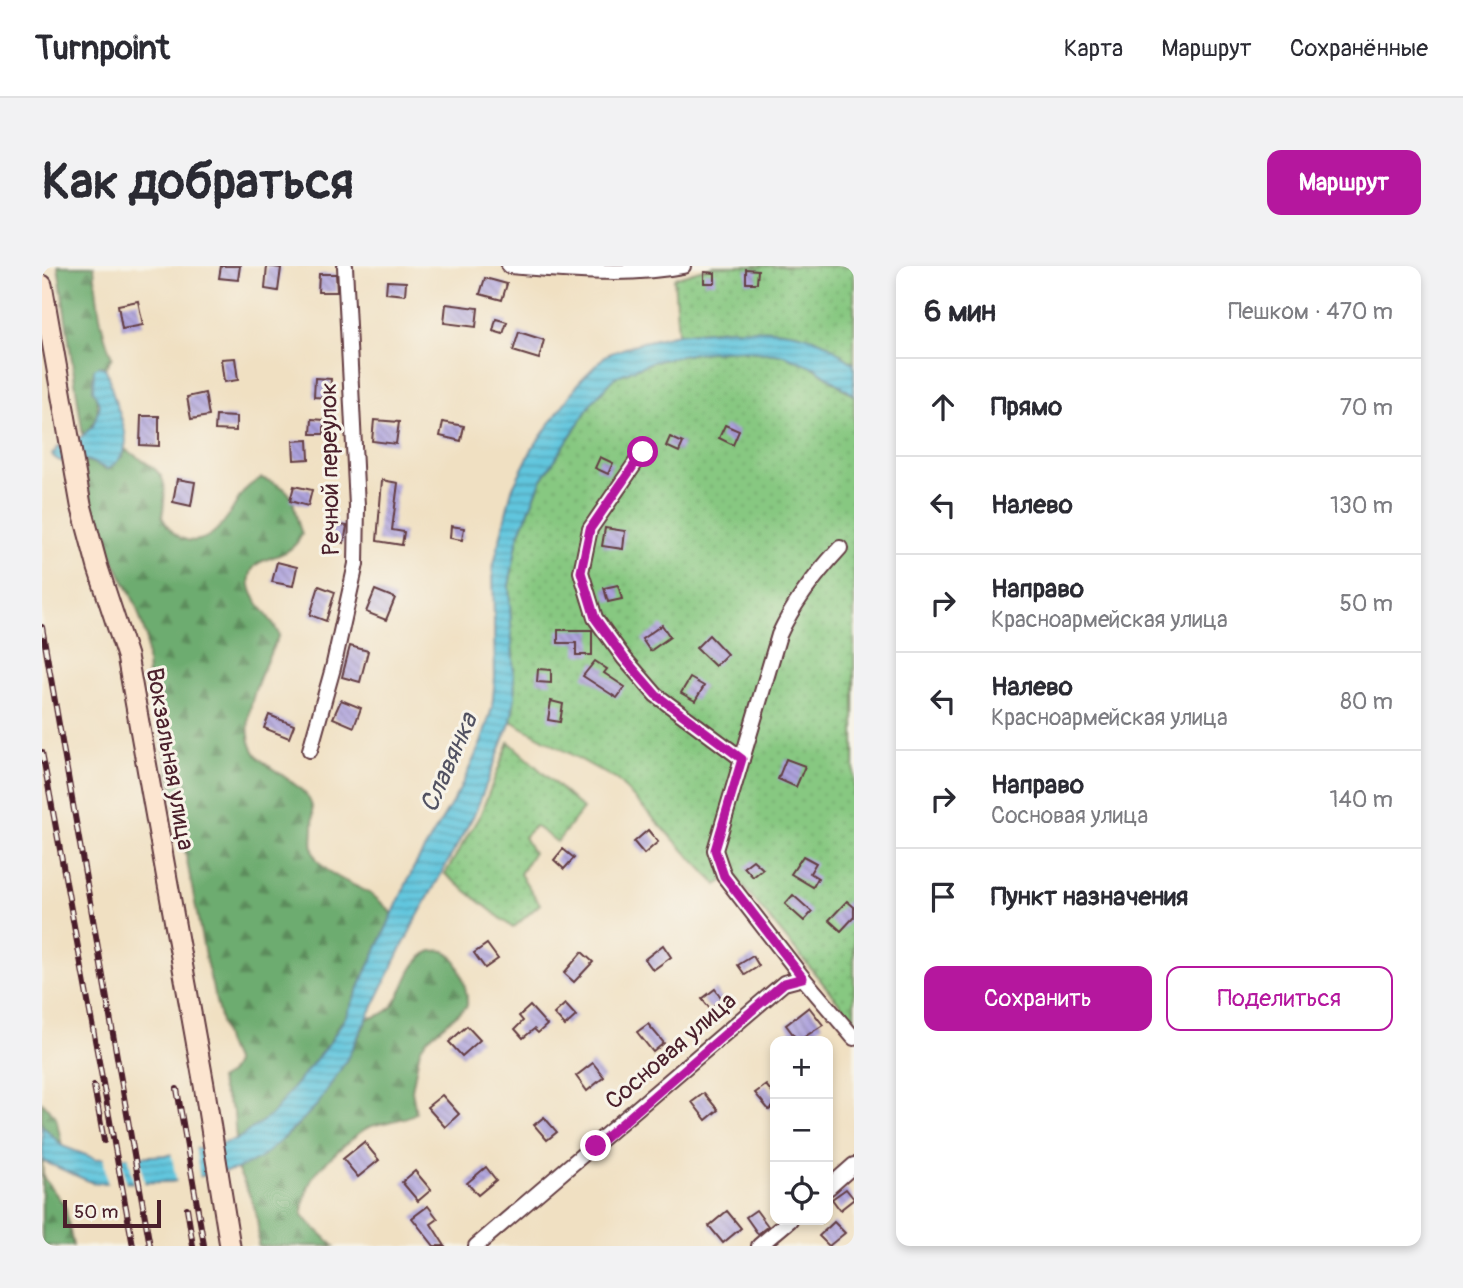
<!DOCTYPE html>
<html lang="ru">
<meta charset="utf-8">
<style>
:root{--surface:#fff;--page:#f2f2f3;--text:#2b2b33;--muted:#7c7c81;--line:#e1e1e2;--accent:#b5179e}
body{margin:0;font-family:Pangolin,sans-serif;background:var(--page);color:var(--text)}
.controls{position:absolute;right:21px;bottom:21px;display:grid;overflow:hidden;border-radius:14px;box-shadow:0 4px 10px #0003}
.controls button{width:63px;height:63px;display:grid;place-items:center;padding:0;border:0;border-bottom:2px solid var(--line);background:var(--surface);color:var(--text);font:35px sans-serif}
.scale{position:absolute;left:21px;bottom:18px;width:98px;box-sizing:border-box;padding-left:7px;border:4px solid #4a1f2b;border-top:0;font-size:19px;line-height:24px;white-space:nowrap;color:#4a1f2b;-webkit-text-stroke:5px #f7f3e8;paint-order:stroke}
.stop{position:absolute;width:21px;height:21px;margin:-16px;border:5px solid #b5179e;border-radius:50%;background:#fff}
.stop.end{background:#b5179e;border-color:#fff;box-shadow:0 2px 7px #0008}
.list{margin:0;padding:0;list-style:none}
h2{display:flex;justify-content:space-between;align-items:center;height:91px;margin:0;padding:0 28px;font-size:30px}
h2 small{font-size:23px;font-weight:400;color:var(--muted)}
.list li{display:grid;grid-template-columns:46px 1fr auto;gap:21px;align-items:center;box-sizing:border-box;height:98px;padding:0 28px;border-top:2px solid var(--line)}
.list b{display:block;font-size:26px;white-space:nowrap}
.list p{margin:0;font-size:23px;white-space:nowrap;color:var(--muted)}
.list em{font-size:23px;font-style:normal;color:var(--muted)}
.actions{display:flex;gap:14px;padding:21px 28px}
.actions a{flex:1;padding:16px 0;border:2px solid var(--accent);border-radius:14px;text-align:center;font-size:24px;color:var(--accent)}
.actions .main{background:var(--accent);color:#fff}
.icon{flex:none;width:38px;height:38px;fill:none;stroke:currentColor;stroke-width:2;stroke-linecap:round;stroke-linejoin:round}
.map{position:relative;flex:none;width:812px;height:980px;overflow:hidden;border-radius:14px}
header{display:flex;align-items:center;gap:42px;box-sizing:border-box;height:98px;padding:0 35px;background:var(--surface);border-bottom:2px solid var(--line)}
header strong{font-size:33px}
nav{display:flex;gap:38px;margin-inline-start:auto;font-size:24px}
.intro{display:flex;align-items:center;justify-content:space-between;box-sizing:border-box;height:168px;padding:0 42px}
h1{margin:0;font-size:49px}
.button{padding:18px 32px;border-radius:14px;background:var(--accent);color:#fff;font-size:24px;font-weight:700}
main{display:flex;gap:42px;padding:0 42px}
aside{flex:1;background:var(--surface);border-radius:14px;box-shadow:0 4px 10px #0003}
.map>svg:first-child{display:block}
.grass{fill:url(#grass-dots);stroke:#687456;stroke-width:2}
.forest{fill:url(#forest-firs);stroke:#5c664d;stroke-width:2}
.water{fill:url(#water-rules);stroke:#567284;stroke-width:2}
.pier{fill:#f0e0c2}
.building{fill:url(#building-back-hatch)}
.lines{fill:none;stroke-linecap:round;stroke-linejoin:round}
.street-casing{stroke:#633c42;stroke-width:18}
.secondary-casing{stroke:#633c42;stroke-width:23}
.street{stroke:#fff;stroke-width:14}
.secondary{stroke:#fce5d0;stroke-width:19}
.rail-casing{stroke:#4a1f2b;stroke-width:6}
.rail{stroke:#f7f3e8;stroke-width:3.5;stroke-dasharray:10;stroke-linecap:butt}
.route{stroke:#b5179e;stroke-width:9}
.labels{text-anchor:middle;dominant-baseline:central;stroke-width:6;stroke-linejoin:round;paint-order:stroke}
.street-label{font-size:24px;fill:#4a1f2b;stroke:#f7f3e8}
.water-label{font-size:26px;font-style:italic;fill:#515161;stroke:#f7f3e8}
</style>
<header>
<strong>Turnpoint</strong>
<nav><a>Карта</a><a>Маршрут</a><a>Сохранённые</a></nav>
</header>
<div class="intro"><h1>Как добраться</h1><a class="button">Маршрут</a></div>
<main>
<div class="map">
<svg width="812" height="980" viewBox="0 0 812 980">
<defs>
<pattern id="grass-dots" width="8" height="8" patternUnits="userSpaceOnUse" patternTransform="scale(1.75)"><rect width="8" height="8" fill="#87c881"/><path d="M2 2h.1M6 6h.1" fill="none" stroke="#76ab70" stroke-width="1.8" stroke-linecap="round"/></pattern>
<pattern id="forest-firs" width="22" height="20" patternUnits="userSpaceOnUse" patternTransform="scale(1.75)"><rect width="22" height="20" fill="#6dac6f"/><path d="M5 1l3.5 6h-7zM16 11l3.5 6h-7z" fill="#5c8b5b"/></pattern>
<pattern id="water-rules" width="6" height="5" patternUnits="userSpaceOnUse" patternTransform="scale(1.75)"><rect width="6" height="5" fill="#61c6de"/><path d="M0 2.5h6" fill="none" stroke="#52a0b4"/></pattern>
<pattern id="building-back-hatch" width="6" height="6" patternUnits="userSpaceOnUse" patternTransform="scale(1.75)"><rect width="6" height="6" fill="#ada2dd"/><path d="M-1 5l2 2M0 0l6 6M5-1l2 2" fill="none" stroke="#8f83b3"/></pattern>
</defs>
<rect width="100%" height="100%" fill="#f7f3e8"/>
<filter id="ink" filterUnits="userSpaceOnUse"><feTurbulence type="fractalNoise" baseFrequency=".0143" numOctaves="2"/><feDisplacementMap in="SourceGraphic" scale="14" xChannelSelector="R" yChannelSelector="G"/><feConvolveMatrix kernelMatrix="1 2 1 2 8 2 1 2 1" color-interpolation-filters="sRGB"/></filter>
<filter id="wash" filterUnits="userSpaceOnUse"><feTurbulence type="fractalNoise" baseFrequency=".00686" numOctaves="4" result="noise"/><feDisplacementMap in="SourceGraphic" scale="28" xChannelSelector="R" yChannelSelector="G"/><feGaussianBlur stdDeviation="1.57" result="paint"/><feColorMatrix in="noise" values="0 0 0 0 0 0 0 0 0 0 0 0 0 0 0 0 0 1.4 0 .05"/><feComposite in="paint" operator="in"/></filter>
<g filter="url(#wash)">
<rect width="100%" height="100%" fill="#f0e0c2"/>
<g class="grass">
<path d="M671,0H812V98L785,79L685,63L636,68L632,12Z"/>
<path d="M697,84L742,89L773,102L812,130V755L690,607L675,619L575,514L469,455L473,431L467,320L476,271L499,215L551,135L573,111L610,96L653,87Z"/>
<path d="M467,476L541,543L515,576L493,560L482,571L491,587L478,608L498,638L471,662L403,608L438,549Z"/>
</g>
<g class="forest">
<path d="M16,0H52C55,32 57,60 70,91L63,102L60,100L52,103C48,133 69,144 41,170Z"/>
<path d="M83,183C119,207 128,205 120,251C139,286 166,280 187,249C193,240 197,230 205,222C209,218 214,215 219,212C260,225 247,236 260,268C246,299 212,285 208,311C204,332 230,350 237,369C222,399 188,466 219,494C232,505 255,517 265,530C279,549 264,575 274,592C284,609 311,618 327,627C336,632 344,641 351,648L305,748L288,776L229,850L194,874L192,847L181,827L177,814L187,808L193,797L184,776L164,695L133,532L122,483L120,463L106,413L104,371L94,339L53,257L41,194L55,198L61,202L81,190Z"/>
<path d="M390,685C394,685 398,684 402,685C417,689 426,726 425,740L385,773L378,783L370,824L374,847C359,856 343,855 327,861C316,865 275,903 270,913C264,924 261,938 260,950L292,980H216C219,951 209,929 195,903C259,873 295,813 326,752C368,748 355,699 390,685Z"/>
<path d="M0,836L14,851L20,880L0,859Z"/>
<path d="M0,894L1,911L23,940L31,980H0Z"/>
</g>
<g class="water">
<path d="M685,63C719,63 754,62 785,78C794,84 803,92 812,98V129L773,102L742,89L697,84L653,87L610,96L573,111L551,135L499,215L476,271L467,320L473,431L469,455L433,547L373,655L304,795L276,838L242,872L217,893L195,903L129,916L51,917L1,895L0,859L20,880L54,893L127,889L194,874L229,849L288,776L305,748L372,601L418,523L439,477L450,442L453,411L451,302L470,223L490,183L539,114L564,89L597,77L636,68Z"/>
<path d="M56,100L63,102C68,110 68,119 71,128C79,156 98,182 66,203C58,201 52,196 44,194C31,193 21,201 10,189L16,181L38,172L51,160L58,139L51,124L52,103Z"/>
</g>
<g class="pier">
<path d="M153,880L158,914L135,918L129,885Z"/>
<path d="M86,887H97L103,920H92Z"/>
<path d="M79,888L84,920H66L61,889Z"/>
</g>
<g id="blocks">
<g class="building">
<path d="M179,0H198L196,14L177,12Z"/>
<path d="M225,0L239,2L236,25L223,23Z"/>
<path d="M704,3L716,4L715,17H704Z"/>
<path d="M662,6L673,7V17H662Z"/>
<path d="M277,8H294L295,26H276Z"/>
<path d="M443,12L465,18L460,34L438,28Z"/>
<path d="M345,15L364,16L363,29L344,27Z"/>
<path d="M96,35L101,59L80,63L76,39Z"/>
<path d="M404,38L436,42L434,61L402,57Z"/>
<path d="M454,53L465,56L461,68L451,65Z"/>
<path d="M477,66L502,74L497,93L471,85Z"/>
<path d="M193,92L196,114L182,116L179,93Z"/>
<path d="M273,112L289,113L288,132L272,131Z"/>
<path d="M163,127L167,150L149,153L145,131Z"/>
<path d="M99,150H117V180L98,179Z"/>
<path d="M174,150L194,151V165L173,164Z"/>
<path d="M270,153L282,154V168H269Z"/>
<path d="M332,154L357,156L354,178L330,175Z"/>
<path d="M401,156L422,160L419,175L398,170Z"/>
<path d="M683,159L697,165L691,179L677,172Z"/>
<path d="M628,171L641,177L637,186L624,180Z"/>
<path d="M266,174L267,193L252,194L251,175Z"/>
<path d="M558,191L571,197L566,208L553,202Z"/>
<path d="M135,213L153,216L149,240L131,236Z"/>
<path d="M340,214L356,217L350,264L362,266L360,279L335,275Z"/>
<path d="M252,220L270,224L266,240L248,235Z"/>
<path d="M289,257L305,260L302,277L286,273Z"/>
<path d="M409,260L422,262L420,274L408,272Z"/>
<path d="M563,262L583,265L581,283L560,280Z"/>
<path d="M235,296L255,301L251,320L230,316Z"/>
<path d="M576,319L580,333L566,336L562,322Z"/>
<path d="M277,320L293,326L284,355L268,349Z"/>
<path d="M333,324L353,332L344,354L324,346Z"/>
<path d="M620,359L628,371L608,385L600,373Z"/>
<path d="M516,364H550V389H534V377H516Z"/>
<path d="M667,369L685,388L673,400L654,382Z"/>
<path d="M308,380L326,385L318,416L300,411Z"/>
<path d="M553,395L565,403L562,407L583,421L575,432L541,410Z"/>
<path d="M496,403L509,404V417L495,416Z"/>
<path d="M648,412L662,420L653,435L639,427Z"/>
<path d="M299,434L319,442L312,461L291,452Z"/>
<path d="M509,435L521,438L518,456L506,454Z"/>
<path d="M227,449L252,459L247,472L222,462Z"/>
<path d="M744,493L763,500L754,521L736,513Z"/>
<path d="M606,564L616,576L602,588L592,576Z"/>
<path d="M521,583L532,592L522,603L512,594Z"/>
<path d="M761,590L774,597L768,607L776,612L771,621L749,608Z"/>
<path d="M711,594L721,603L711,611L702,601Z"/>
<path d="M751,629L770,646L762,655L743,638Z"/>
<path d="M805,635L812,641V651L799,665L787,654Z"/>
<path d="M445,678L456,693L443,702L432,687Z"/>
<path d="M621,679L629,691L611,704L603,693Z"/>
<path d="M540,686L551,696L532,716L522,707Z"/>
<path d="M711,690L717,700L703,709L696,699Z"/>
<path d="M673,723L681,734L668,743L660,733Z"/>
<path d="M523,738L534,750L523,760L512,748Z"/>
<path d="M488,740L505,759L496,767L492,763L481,772L473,763L481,755L477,750Z"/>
<path d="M767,741L781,759L756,775L744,759Z"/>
<path d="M606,758L622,777L611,786L595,766Z"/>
<path d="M425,760L438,774L420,790L407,776Z"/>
<path d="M551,797L562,811L545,825L534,810Z"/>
<path d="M724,819L733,830V839L727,844L713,827Z"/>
<path d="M662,827L676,844L664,854L650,836Z"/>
<path d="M400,829L417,848L403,861L385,841Z"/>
<path d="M502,851L515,866L505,874L492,859Z"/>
<path d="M322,876L337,894L316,911L301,893Z"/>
<path d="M444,901L454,914L436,929L425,917Z"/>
<path d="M373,905L389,924L376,935L360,916Z"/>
<path d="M804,923L812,933L798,944L790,933Z"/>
<path d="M386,940L396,953L389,958L403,980H392L370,952Z"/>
<path d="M714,944L726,960L716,968L704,951Z"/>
<path d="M685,945L699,962L681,977L667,960Z"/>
<path d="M792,956L803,967L787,980L777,970Z"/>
</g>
</g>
</g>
<g filter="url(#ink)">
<use href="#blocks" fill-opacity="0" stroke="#633c42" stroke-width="2"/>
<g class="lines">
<g class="street-casing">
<g id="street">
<path d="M467,0C524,4 585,11 641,0"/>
<path d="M601,186L548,263L539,306L553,352L582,392L614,429L700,493"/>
<path d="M798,282C773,309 752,336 737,369L673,584L682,610L761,712L812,772"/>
<path d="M268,484L291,402L314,298L315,240L303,0"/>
<path d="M786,922L812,899"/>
<path d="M434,980L742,717L761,712"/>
<path d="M717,980L748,954"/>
</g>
</g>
<g class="secondary-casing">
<path id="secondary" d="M0,19L39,239L56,302L85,390L162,819L188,980"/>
</g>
<use href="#street" class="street"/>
<use href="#secondary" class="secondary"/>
<g class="rail-casing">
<g id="rail">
<path d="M0,361L108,980"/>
<path d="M0,486L91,980"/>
<path d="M52,820L62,875"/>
<path d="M135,823L162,979"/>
<path d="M145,942L151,980"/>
</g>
</g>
<use href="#rail" class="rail"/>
</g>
</g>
<g class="lines" filter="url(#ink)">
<path class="route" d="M554,880L742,717L761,712L682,610L673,584L700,493L614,429L582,392L553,352L539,306L548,263L601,186"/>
</g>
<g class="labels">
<g class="street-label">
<text transform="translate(288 203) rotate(-91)">Речной переулок</text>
<text transform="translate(128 493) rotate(80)">Вокзальная улица</text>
<text transform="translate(629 785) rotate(-41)">Сосновая улица</text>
</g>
<g class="water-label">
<text transform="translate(407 497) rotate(-66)">Славянка</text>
</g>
</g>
</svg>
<div class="controls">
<button>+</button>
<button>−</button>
<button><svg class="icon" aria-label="locate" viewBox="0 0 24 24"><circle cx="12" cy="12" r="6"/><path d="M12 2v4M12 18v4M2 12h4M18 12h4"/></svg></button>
</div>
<div class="scale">50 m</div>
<div class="stop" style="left:601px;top:186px"></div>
<div class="stop end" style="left:554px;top:880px"></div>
</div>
<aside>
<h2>6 мин<small>Пешком · 470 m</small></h2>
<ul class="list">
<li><svg class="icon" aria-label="ahead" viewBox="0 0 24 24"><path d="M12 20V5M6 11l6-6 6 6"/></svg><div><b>Прямо</b></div><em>70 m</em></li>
<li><svg class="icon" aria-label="left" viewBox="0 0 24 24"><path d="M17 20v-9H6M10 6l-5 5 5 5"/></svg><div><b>Налево</b></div><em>130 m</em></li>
<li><svg class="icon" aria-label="right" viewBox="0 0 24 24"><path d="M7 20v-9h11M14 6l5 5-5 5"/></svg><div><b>Направо</b><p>Красноармейская улица</p></div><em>50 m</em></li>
<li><svg class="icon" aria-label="left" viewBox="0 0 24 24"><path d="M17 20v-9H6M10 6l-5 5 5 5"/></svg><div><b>Налево</b><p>Красноармейская улица</p></div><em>80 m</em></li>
<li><svg class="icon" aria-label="right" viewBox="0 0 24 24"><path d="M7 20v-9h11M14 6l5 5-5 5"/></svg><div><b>Направо</b><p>Сосновая улица</p></div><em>140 m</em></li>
<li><svg class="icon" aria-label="arrive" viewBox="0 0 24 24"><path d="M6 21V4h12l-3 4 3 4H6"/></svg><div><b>Пункт назначения</b></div></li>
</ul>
<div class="actions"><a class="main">Сохранить</a><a>Поделиться</a></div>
</aside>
</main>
